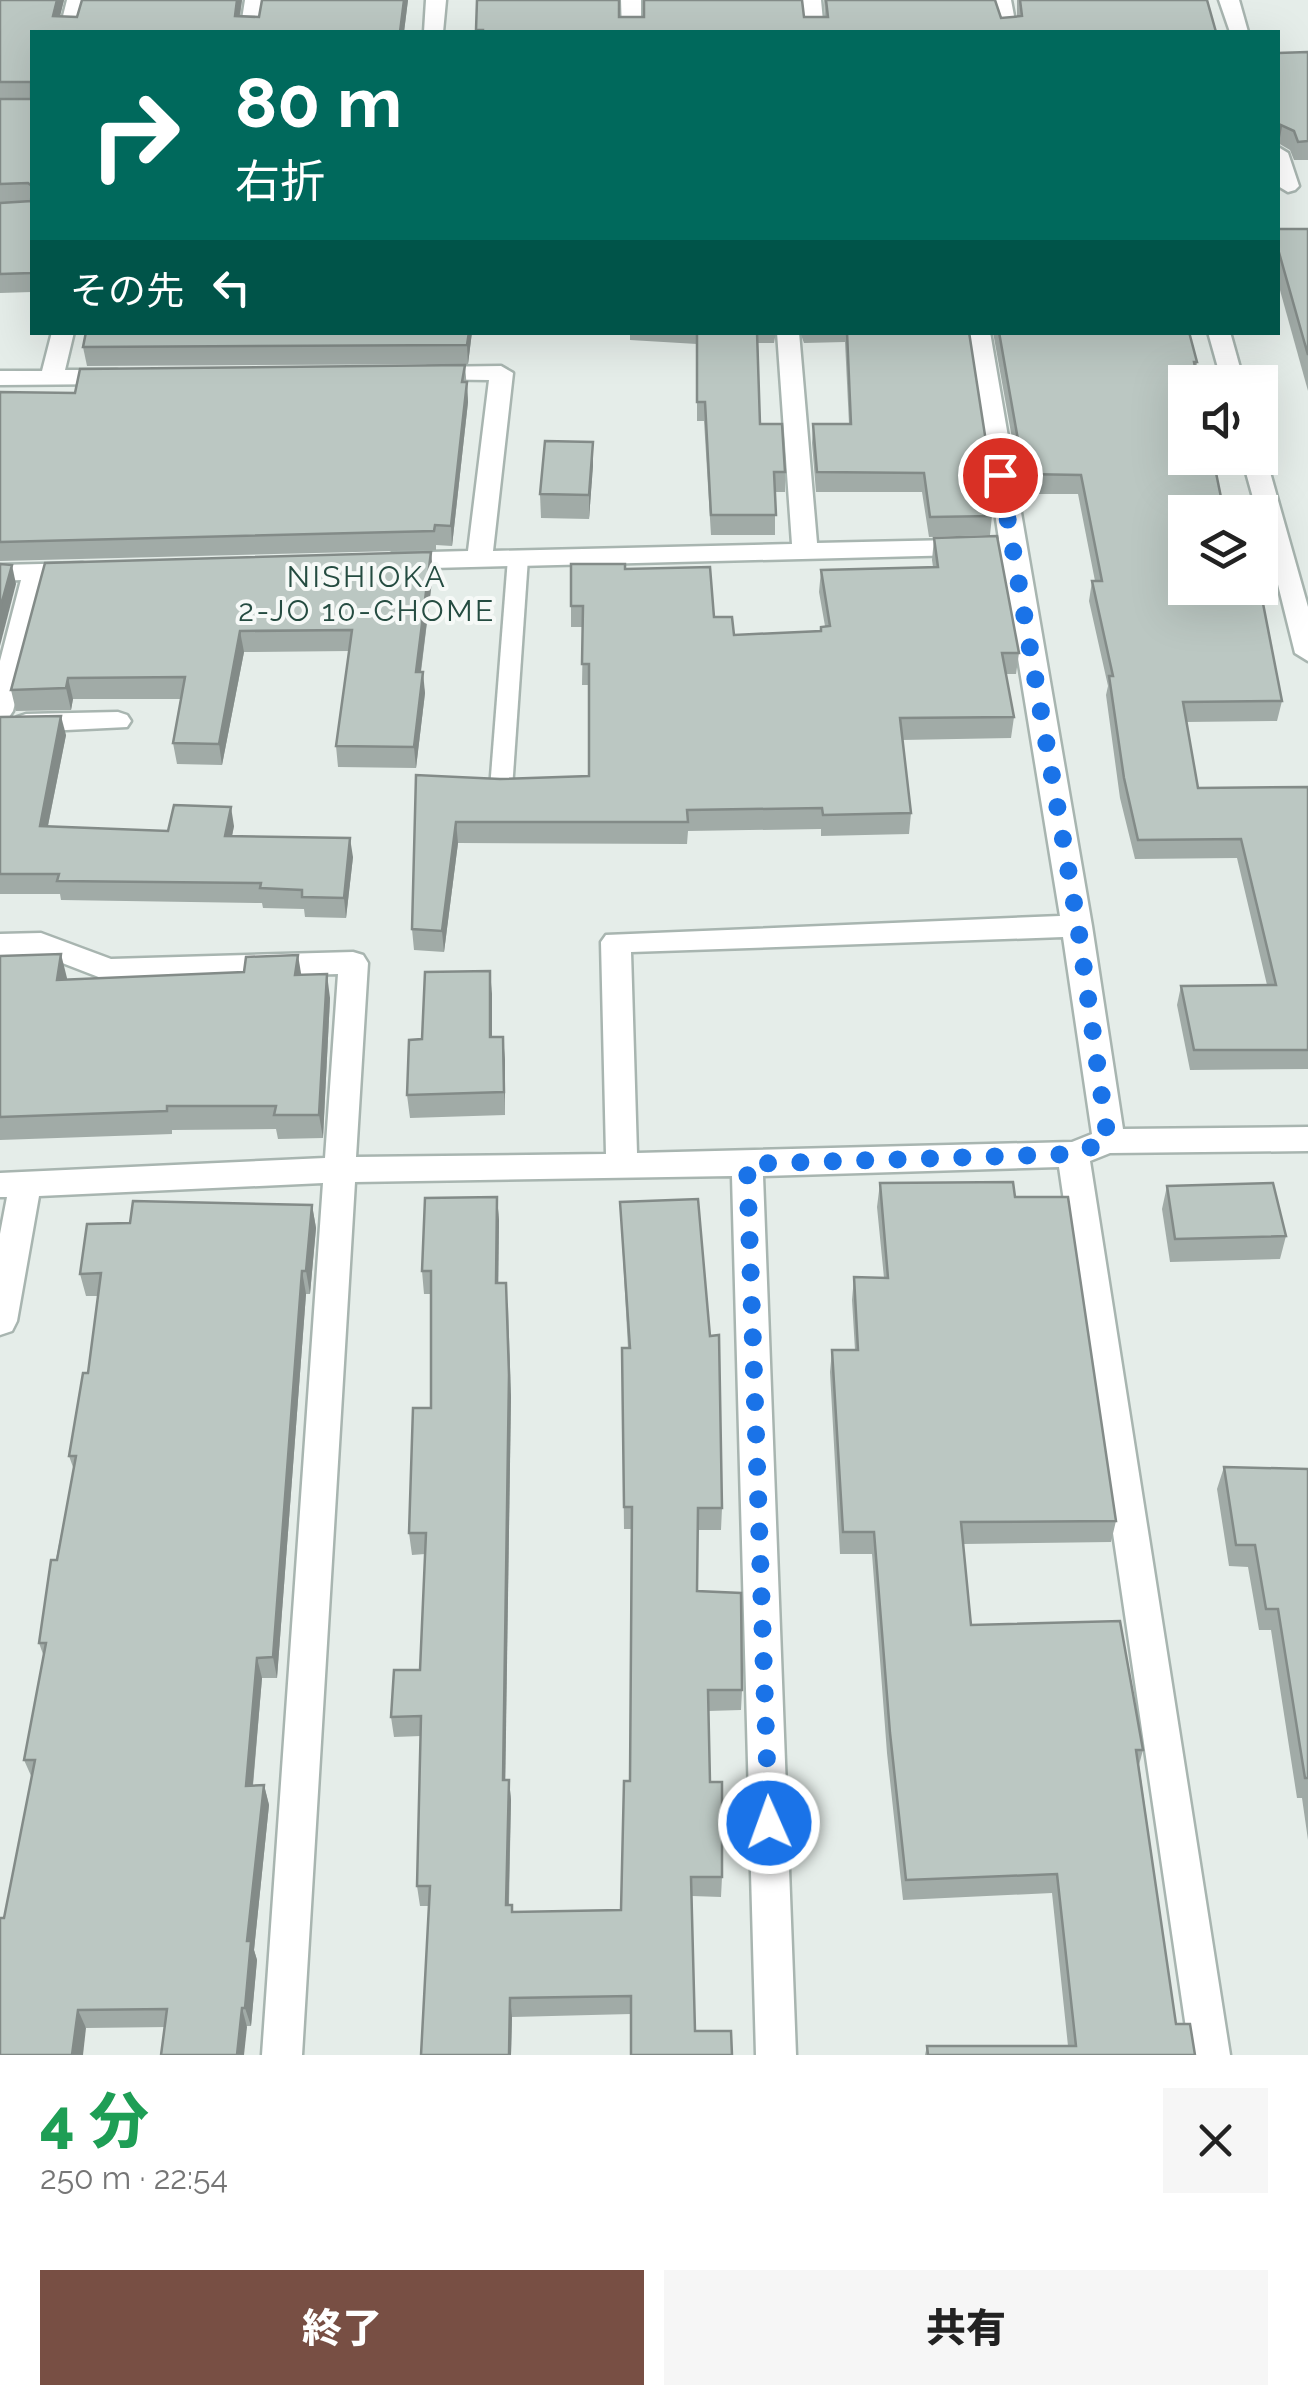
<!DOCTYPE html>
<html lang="ja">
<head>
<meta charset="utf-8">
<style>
  :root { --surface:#fff; --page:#f6f6f6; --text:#222; --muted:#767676; --accent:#784f44 }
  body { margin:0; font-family:Raleway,"Noto Sans JP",sans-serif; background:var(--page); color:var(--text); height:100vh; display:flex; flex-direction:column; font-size:38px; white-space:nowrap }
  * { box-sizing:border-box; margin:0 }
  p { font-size:32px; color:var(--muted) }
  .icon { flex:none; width:55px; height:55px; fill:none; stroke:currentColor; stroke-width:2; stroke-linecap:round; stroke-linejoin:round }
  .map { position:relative; height:2055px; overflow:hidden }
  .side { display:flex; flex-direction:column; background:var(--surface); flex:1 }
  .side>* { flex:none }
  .hud { position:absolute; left:30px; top:30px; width:1250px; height:305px; border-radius:0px; box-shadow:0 10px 40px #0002; background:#00695c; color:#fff; overflow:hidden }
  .controls { position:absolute; left:1168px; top:365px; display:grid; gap:20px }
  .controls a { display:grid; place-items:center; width:110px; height:110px; border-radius:0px; background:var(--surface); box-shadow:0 10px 40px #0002; font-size:50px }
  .pin { position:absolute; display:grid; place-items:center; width:85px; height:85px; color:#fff; margin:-42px; border:5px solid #fff; border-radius:50%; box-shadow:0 2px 10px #0007 }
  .me { position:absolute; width:110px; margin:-55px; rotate:358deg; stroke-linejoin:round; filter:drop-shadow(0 0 8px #0008) }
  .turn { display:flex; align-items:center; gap:35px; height:210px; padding:0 40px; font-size:45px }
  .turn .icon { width:130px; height:130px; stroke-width:2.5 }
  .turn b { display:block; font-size:70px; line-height:85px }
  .then { display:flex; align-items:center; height:95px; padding:0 40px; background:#0003; gap:20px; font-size:38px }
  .round { display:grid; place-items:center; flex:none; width:105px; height:105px; border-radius:0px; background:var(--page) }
  .overview { display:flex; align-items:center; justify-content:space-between; height:170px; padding:0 40px }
  h1 { font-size:60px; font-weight:800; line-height:75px; color:#1e9e55 }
  .cta { display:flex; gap:20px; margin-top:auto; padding:20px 40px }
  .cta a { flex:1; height:115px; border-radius:0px; background:var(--accent); color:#fff; font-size:40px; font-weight:800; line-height:115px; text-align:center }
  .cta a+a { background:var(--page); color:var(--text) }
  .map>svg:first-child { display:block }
</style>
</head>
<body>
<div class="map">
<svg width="1308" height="2055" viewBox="0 0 1308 2055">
  <rect width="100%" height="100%" fill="#e5ede9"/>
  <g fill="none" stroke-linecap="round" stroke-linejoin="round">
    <g stroke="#a8b5b0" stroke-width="5">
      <polygon id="service" points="518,552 528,558 512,789 501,797 490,789 508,558"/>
    </g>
    <g stroke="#a8b5b0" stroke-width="5">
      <g id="minor">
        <polygon points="67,0 87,0 78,32 59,32"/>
        <polygon points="245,0 265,0 259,32 240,32"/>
        <polygon points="426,0 446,0 443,32 424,32"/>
        <polygon points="621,0 641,0 641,32 622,32"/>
        <polygon points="801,0 821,0 824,32 806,32"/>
        <polygon points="991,0 1011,0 1017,32 999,32"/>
        <polygon points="1219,0 1239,0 1248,32 1230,32"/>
        <polygon points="1278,147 1288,153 1299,186 1295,190 1288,192 1278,186"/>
        <polygon points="52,332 74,332 65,370 117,370 129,377 117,384 0,385 0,371 42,371"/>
        <path d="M777 332H799L817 543 999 539 968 332H990L1092 926 1123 1129 1308 1127V1151L1110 1153 1090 1161 1230 2055H1190L1059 1167 763 1176 796 2055H756L732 1176 355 1182 302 2055H262L323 1183 39 1196 17 1321 12 1331 0 1335V1234L7 1197H0V1173L325 1158 338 974 109 981 39 954 0 956V934L41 933 111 959 353 952 363 955 368 963 356 1157 606 1154 601 942 606 935 1060 916 1001 554 393 569 380 561 393 553 468 551 489 380 420 379 416 374 420 369 428 367 501 366 513 373 493 551 792 544ZM1063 937 1092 1134 1072 1142 637 1153 631 952Z"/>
        <polygon points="1208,332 1230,332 1244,382 1222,382"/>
        <polygon points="1260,452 1266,458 1308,607 1308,661 1295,653 1260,512 1257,512 1242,458 1260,458"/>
        <polygon points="82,563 91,565 95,571 91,577 47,580 13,711 9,717 0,720 0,661 21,580 0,581 0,565"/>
        <polygon points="118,712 127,715 131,721 127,727 26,732 17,729 13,723 17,717 26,714"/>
      </g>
    </g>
    <use href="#service" fill="#fff" fill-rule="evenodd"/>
    <use href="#minor" fill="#fff" fill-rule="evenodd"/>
  </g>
  <g fill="#a1aba7">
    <polygon points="0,0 64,0 60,16 77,17 82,0 242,0 240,17 259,17 262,0 408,0 404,32 32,32 32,292 0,293"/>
    <polygon points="824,0 995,0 1001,18 1017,17 1017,0 1207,0 1216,32 476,32 476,30 619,17 825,17"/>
    <polygon points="1308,52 1308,160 1294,160 1290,150 1278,143 1278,53"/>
    <polygon points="1278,229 1308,229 1308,391 1278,283"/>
    <polygon points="86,332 472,332 468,364 87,366 83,347"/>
    <polygon points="630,332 776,332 774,343 758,343 760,424 785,472 785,492 775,492 775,535 711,535 704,421 697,421 697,344 630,340"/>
    <polygon points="800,332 969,332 991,474 989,488 992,516 990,535 929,537 922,492 816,492 812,443 813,424 849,424 845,342 804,343"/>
    <polygon points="993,332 1189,332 1197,362 1185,512 1282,701 1277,721 1186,722 1198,788 1308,787 1308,1069 1190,1070 1177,1005 1181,986 1267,985 1237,858 1135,859 1120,798 1106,695 1108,686 1089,601 1092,581 1095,581 1078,494 1022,494"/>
    <polygon points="465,365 468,402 452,546 436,545 436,550 0,561 0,392 75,393"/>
    <polygon points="593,442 593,465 589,519 541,518 540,494"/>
    <polygon points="934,538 1019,653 1016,674 1006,674 1014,717 1011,738 902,740 911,813 909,834 821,836 821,829 688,831 687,844 458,843 444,952 414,950 412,929 416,775 500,779 589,776 589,685 582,685 583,627 571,627 571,606 625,569 714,617 734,635 821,631 825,626 819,592 821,570 933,567 932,560"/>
    <polygon points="433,573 421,672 425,693 416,768 338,767 336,746 349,651 244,652 222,765 177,764 173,743 181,699 73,699 71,710 16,711 11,690"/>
    <polygon points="0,717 66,735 48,826 168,831 234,826 232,836 353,857 346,918 305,917 304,909 263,908 262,903 61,900 60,894 0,894"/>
    <polygon points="0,956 67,978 66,980 301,975 330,998 323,1138 278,1139 276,1129 172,1130 172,1134 0,1140"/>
    <polygon points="492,994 492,1037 503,1037 505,1115 410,1118 407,1095 422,1039"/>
    <polygon points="880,1183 1015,1197 1116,1521 1111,1542 963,1544 971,1625 1143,1750 1139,1765 1176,2024 1195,2055 925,2055 927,2046 1068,2046 1052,1893 903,1900 887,1753 872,1554 840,1554 830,1372 832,1350 855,1350 852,1300 854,1277 884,1278 877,1207"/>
    <polygon points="1167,1186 1286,1236 1280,1259 1170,1262 1162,1209"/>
    <polygon points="497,1197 499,1220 498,1283 508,1305 511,1397 505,1780 509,1780 511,1800 509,1905 513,1912 621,1910 630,1781 631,1529 624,1529 622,1348 628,1348 620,1202 722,1508 721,1530 697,1530 697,1591 742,1690 741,1710 708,1711 710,1782 722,1877 721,1897 692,1896 695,2031 732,2055 631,2014 512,2017 511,2055 421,2055 429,1906 420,1906 417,1886 421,1736 394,1737 391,1717 420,1670 425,1554 412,1555 409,1533 431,1408 431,1294 424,1294 422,1271"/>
    <polygon points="312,1205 316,1228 310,1294 306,1294 277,1678 262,1678 253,1786 264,1785 269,1805 254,1950 257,1960 251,2026 86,2028 4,1918 32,1778 24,1760 44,1657 39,1643 74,1470 69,1456 88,1373 98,1296 86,1296 80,1274 130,1223"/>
    <polygon points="1224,1467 1308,1469 1308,1840 1302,1798 1297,1798 1271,1630 1259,1630 1248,1567 1229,1566 1217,1489"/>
  </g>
  <g fill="#838b88">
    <polygon points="57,0 64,0 56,32 53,16"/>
    <polygon points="237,0 242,0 237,32 235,16"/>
    <polygon points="404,0 408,0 404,32 400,32"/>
    <polygon points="469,332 472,332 468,364 467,345"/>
    <polygon points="467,382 468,402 452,546 451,526"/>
    <polygon points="593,442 593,465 589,519 589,495"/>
    <polygon points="431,552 433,573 418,693 416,672"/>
    <polygon points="12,565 16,584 0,646 0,609"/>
    <polygon points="240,631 244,652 222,765 219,744"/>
    <polygon points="423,672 425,693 416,768 414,747"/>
    <polygon points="68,678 73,699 71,710 66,688"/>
    <polygon points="61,716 66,735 44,845 40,826"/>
    <polygon points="231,807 234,826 228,855 225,836"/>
    <polygon points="456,822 458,843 444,952 442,931"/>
    <polygon points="350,838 353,857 346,918 344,898"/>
    <polygon points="61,954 67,978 63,1004 57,980"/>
    <polygon points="298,955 302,979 295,975"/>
    <polygon points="490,971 492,994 492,1061 490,1037"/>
    <polygon points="327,974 330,998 323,1138 319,1115"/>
    <polygon points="503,1037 505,1060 505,1115 504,1092"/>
    <polygon points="497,1197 499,1220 498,1306 496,1283"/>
    <polygon points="312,1205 316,1228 310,1294 306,1271"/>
    <polygon points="302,1271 306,1294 277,1678 273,1657"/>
    <polygon points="506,1283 511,1397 505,1800 503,1780"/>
    <polygon points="257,1658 262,1678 251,1805 246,1786"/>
    <polygon points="509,1780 511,1800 508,1924 506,1905"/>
    <polygon points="264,1785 269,1805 254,1950 257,1960 251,2026 245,2008 247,1941"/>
    <polygon points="510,1998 512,2017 511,2055 509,2055"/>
    <polygon points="242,2008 247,2027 244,2055 237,2055"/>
    <polygon points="78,2010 86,2028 83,2055 72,2055"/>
  </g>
  <g fill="#bbc7c2" stroke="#838b88" stroke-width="2.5">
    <polygon points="0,0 57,0 53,16 77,17 82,0 237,0 235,16 259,17 262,0 404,0 400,32 32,32 32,273 0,274 0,203 31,201 32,186 28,183 0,184 0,99 31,99 31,82 0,82"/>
    <polygon points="477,0 619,0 619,17 644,17 644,0 802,0 804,17 828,17 826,0 995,0 1001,18 1022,16 1020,0 1207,0 1216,32 483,32 483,30 476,30"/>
    <polygon points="1308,52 1308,141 1298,142 1294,131 1281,125 1278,142 1278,53"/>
    <polygon points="1278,229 1308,229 1308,355 1278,249"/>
    <polygon points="86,332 469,332 467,345 83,347"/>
    <polygon points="697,332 757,332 760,424 782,424 785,472 774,472 776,515 711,515 705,402 697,402"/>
    <polygon points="847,332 969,332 991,474 987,474 992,516 930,517 924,473 817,472 813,424 851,424"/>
    <polygon points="999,332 1189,332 1197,362 1194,362 1198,382 1185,382 1185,458 1213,458 1224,512 1185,512 1185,588 1260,588 1282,701 1183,702 1198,788 1308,787 1308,1050 1194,1050 1181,986 1276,985 1241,839 1138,840 1124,778 1109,676 1113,676 1092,581 1102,581 1081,475 1024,474"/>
    <polygon points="465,365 462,382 467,382 451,526 435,525 434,531 0,542 0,392 75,393 80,369"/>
    <polygon points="545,441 593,442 589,495 540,494"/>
    <polygon points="997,536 1019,653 1002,653 1014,717 900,718 911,813 823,815 822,808 687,810 688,822 456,822 442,931 412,929 416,775 500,779 589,776 589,664 582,664 583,606 571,606 571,564 625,564 625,569 710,567 714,617 732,617 734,635 821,631 821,627 830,626 821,570 938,567 934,538"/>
    <polygon points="431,552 416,672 423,672 414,747 336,746 352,630 240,631 219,744 173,743 185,677 68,678 66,688 11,690 45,563"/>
    <polygon points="0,564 12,565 0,609"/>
    <polygon points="61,716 40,826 168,831 174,805 231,807 225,836 350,838 344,898 302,897 302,890 260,888 261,883 57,881 59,874 0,874 0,717"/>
    <polygon points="61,954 57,980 244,972 246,957 298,955 295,975 327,974 319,1115 274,1115 276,1106 167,1106 167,1111 0,1117 0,956"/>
    <polygon points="490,971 490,1037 503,1037 504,1092 407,1095 409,1040 422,1039 425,972"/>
    <polygon points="1013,1182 1015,1197 1068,1197 1116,1521 961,1522 971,1625 1120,1621 1143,1750 1136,1750 1176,2024 1190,2024 1195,2055 928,2055 927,2046 1076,2046 1057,1874 906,1880 890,1733 874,1532 843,1532 832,1350 858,1350 854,1277 888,1278 880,1183"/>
    <polygon points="1273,1183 1286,1236 1175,1239 1167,1186"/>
    <polygon points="497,1197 496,1283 506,1283 509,1375 503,1780 509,1780 506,1905 512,1905 512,1912 621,1910 624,1781 630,1781 632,1507 624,1507 622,1348 630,1348 620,1202 698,1199 710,1336 719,1335 722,1508 698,1508 697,1591 741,1593 742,1690 708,1690 710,1782 722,1782 722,1877 691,1877 695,2031 731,2031 732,2055 631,2055 631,1996 510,1998 509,2055 421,2055 430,1886 417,1886 421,1716 391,1717 394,1670 420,1670 426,1533 409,1533 413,1408 431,1408 431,1271 422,1271 425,1198"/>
    <polygon points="133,1201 312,1205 306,1271 302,1271 273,1657 257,1658 246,1786 264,1785 247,1941 251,1941 245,2008 242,2008 237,2055 161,2055 167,2009 78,2010 72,2055 0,2055 0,1918 4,1918 35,1760 24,1760 46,1643 39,1643 51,1560 57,1560 76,1456 69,1456 83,1373 88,1373 101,1273 80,1274 87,1224 130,1223"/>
    <polygon points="1224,1467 1308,1469 1308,1778 1305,1778 1278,1609 1266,1609 1255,1545 1236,1545"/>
  </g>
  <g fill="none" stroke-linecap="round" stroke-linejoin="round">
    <polyline stroke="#1a73e8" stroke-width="18" stroke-dasharray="0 32.4" points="769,1823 747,1164 1073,1154 1108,1141 1078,926 1000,475"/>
  </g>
  <g text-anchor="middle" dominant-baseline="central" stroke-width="8" stroke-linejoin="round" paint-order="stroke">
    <g font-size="30" letter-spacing="2.5" fill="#254c41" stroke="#f6f9f7">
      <text x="367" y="576">NISHIOKA<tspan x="367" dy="34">2-JO 10-CHOME</tspan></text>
    </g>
  </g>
</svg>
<div class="controls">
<a><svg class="icon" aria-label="sound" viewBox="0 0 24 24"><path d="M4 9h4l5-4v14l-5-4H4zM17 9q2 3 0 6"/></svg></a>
<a><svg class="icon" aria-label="layers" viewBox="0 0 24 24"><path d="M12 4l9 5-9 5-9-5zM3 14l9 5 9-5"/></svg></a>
</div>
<div class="pin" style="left:1000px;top:475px;background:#d93025"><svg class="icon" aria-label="arrive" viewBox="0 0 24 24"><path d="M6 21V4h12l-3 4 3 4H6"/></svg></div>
<svg class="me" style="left:769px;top:1823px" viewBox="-20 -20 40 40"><circle r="17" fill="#1a73e8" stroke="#fff" stroke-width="3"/><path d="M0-11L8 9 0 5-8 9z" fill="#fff"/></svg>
<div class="hud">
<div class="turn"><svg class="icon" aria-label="right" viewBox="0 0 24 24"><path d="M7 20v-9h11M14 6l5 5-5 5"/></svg><div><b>80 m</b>右折</div></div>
<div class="then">その先<svg class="icon" aria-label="left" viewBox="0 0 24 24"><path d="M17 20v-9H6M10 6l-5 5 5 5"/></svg></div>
</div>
</div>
<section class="side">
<div class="overview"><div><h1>4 分</h1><p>250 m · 22:54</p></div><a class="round"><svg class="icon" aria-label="close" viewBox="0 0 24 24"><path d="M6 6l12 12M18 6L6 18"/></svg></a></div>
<div class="cta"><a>終了</a><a>共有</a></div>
</section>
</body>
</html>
